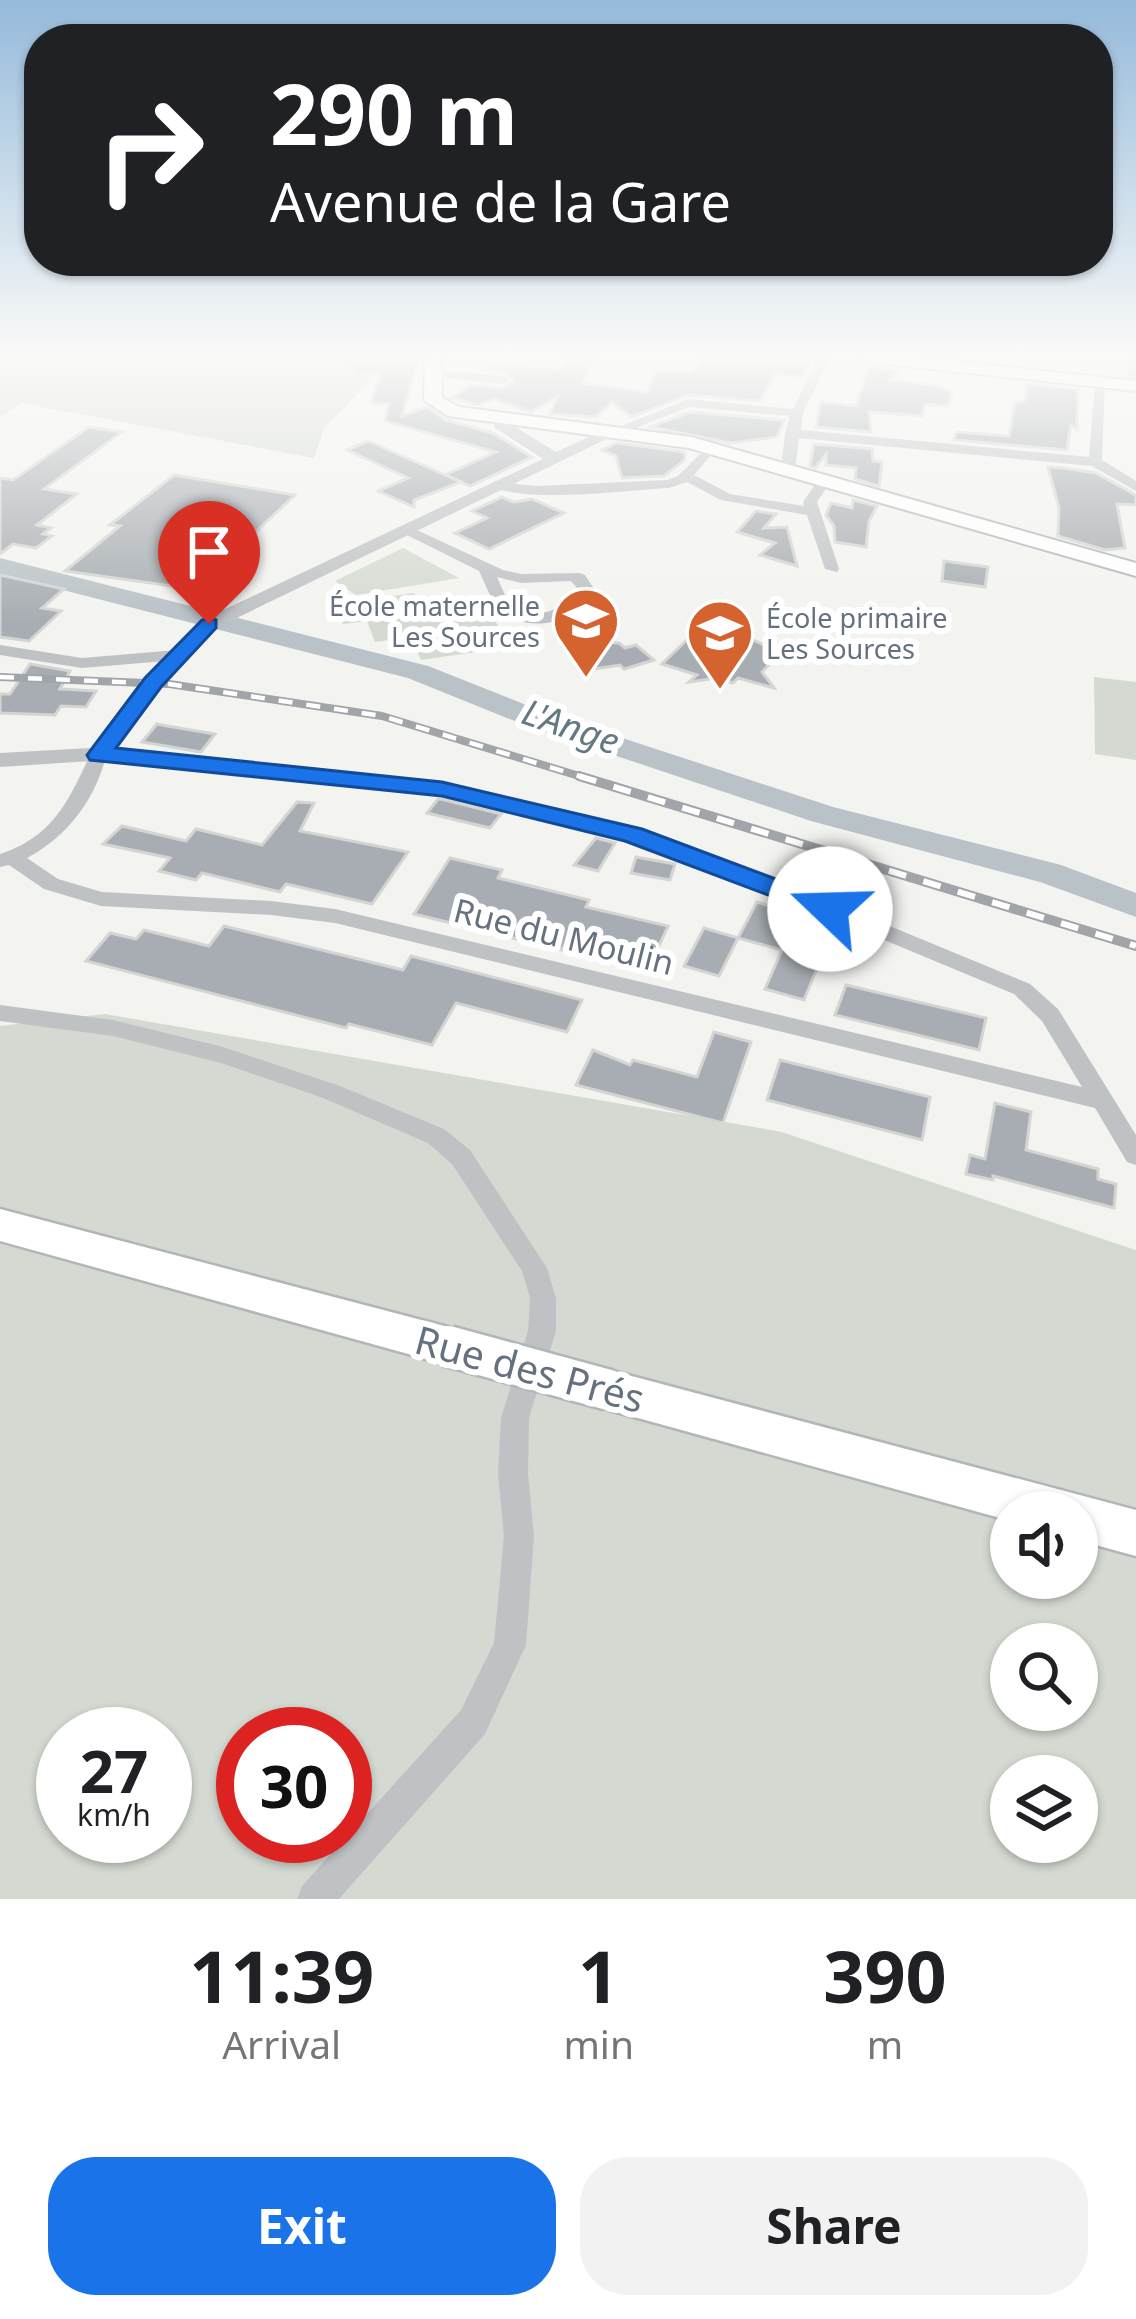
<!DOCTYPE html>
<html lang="en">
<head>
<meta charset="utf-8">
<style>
  :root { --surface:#fff; --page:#f2f2f2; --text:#202124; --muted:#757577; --accent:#1a73e8 }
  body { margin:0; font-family:"Noto Sans",sans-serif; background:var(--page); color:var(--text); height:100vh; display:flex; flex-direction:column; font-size:45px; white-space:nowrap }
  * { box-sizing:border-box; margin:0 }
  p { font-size:39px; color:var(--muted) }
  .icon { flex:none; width:66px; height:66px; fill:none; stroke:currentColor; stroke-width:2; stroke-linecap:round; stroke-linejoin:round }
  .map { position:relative; height:1899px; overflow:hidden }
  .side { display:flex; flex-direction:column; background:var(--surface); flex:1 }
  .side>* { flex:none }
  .hud { position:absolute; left:24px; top:24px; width:1089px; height:252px; border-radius:48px; box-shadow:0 3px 9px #0004; background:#202124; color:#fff; overflow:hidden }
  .controls { position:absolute; left:990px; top:1491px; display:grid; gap:24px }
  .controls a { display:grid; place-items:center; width:108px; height:108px; border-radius:50%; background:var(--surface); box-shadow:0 3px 9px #0004; font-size:60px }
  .speed { position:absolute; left:36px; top:1707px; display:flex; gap:24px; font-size:60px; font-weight:700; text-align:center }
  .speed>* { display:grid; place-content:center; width:156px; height:156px; border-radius:50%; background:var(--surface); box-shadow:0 3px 9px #0004; line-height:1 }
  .speed small { font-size:30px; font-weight:400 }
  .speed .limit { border:18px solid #d22; background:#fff; color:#111 }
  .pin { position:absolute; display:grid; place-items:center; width:102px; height:102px; color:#fff; margin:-123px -51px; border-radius:50% 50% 50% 0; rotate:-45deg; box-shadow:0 0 12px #0007 }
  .pin .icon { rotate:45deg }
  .me { position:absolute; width:132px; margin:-66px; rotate:291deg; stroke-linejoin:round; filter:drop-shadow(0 0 9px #0008) }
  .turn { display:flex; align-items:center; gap:42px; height:252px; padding:0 48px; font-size:54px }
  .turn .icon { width:156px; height:156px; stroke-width:2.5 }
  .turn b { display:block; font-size:84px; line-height:102px }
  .eta { display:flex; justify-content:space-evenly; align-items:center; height:204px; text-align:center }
  .eta b { font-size:72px; font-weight:700; line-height:84px }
  .action { display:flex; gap:24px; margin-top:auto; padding:24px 48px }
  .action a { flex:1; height:138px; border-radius:48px; background:var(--accent); color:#fff; font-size:48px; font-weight:700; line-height:138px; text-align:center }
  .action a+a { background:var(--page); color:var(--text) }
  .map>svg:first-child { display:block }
</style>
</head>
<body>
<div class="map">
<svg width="1136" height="1899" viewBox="0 0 1136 1899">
  <rect width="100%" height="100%" fill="#f3f3f0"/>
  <g fill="#d4dad1" fill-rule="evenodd">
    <polygon points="0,357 392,357 324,429 314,458 21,403 0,417"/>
    <polygon points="403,548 459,578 356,595 335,581"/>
    <polygon points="414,593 422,613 487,605 509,647 421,660 411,637 375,642 367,621 343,624 337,604"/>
    <polygon points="1094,677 1136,682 1136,760 1095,754"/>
    <path d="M105 1014 782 1132 1136 1250V1899H0V1026ZM1011 1512H1077V1578H1011ZM1011 1644H1077V1710H1011ZM63 1734H165V1836H63ZM243 1734H345V1836H243ZM1011 1776H1077V1842H1011Z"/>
  </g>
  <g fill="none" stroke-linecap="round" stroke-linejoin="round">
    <polygon fill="#b9c2c7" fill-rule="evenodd" points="0,558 428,666 549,714 833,807 1061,865 1136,893 1136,917 1040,882 811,821 527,726 408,678 0,574"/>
  </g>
  <g fill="#a7adb2" stroke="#d4d5d3" stroke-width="3">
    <polygon points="340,357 419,357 402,416 427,407 446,420 493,433 532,457 470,486 445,475 496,452 385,421 389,404 371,403 381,371 359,375"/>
    <polygon points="569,357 597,357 582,383 647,392 656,369 692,372 702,357 813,357 803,377 776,374 760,401 688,395 631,417 612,402 596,417 550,414 558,396 531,412 494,399 479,405 452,398 470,385 504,388 514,381 506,372 484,370 488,366 563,369"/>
    <polygon points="869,367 898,370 892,380 938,386 952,393 948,406 925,404 922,416 869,412 871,432 816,427 821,402 856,406"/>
    <polygon points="1026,384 1078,389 1077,429 1071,425 1067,450 954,440 956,432 1009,436 1015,403 1025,401"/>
    <polygon points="690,412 784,420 777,437 731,443 650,427"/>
    <polygon points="89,427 122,432 44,489 77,494 37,525 51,528 43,534 52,536 36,548 13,544 0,554 0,478 13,480"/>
    <polygon points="368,441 461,482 414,500 414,507 378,491 408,478 347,450"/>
    <polygon points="617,443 685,452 685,460 664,476 622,478 616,456 602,450"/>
    <polygon points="814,444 872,449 873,461 882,462 879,486 855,479 856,468 826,465 826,454 815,468 810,466"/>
    <polygon points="1048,467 1064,468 1096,473 1136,495 1136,505 1117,504 1125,548 1105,550 1058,536 1059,508"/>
    <polygon points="174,475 295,495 246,541 250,542 207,591 65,571 120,526 110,525"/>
    <polygon points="502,497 514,502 532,499 564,513 489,549 455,533 487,518 472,511"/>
    <polygon points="853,500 877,506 869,521 866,547 835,542 834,526 826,515 831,503 852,508"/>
    <polygon points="756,511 776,514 764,528 787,527 797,566 760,555 775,543 737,532"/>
    <polygon points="944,561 988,567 985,587 942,581"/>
    <polygon points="0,575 64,589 42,608 61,611 29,641 0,637"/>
    <polygon points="693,634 711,640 721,635 731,643 753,640 771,648 776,657 762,672 774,688 738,678 733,683 717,678 689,682 697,675 662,664"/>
    <polygon points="584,641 619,643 625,648 636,645 654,660 624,669 620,665 588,670 563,647"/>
    <polygon points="30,664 70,671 60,689 96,691 86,707 61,706 55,715 0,713 0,694 10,694"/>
    <polygon points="157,724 167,726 215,734 201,752 142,742"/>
    <polygon points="438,799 441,799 501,814 490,828 427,813"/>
    <polygon points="297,802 314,803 300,831 408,852 372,904 286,884 280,892 202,873 196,880 159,871 170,858 103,844 122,826 186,841 196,829 262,845"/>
    <polygon points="596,838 615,843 598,871 574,865"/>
    <polygon points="636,857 675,864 670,880 631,873"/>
    <polygon points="450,858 502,870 498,878 589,900 586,907 668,926 648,970 626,965 630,955 567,940 562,950 414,914"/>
    <polygon points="757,902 834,927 804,1000 765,989 782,950 738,938 719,976 684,966 704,928 738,938"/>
    <polygon points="224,926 403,970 411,956 582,1000 567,1032 456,1003 432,1045 349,1024 346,1028 86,961 110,933 136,939 144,930 209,946"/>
    <polygon points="846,985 986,1018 979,1050 835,1015"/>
    <polygon points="714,1032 751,1042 723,1123 576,1085 593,1050 630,1065 633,1060 697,1077"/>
    <polygon points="780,1060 930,1097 922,1140 767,1100"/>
    <polygon points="995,1103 1031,1112 1026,1150 1098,1169 1098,1179 1116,1184 1114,1208 993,1176 993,1180 966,1174 970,1155 985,1159"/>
  </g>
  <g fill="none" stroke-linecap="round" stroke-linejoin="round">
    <g stroke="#b2b6ba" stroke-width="4">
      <g id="secondary">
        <polygon points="425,357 441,357 442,398 459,407 691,437 1136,563 1136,576 689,448 448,416 424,400"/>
        <polygon points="859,357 914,357 1136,381 1136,391 867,362"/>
      </g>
    </g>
    <g stroke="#b3b6b9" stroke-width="5">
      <g id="primary">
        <polygon points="0,1209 448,1327 463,1333 469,1346 463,1359 448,1365 0,1241"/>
        <polygon points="609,1370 1136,1510 1136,1556 1077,1540 1077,1512 1011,1512 1011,1521 609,1410 593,1404 587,1390 593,1376"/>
      </g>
    </g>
    <g fill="#bfc2c5" fill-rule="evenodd">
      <polygon points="818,357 830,357 803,413 801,430 1089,457 1095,384 1105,381 1102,460 1136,481 1136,491 1092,466 799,438 795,469 788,473 781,469 785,433 790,416 689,407 620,434 609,431 688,399 793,409"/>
      <polygon points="1130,357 1136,357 1136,389 1132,390 1126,386"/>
      <polygon points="432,369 504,376 510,380 504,384 428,376 426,373"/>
      <path d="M710 444 717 448 694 475 730 494 804 506 803 502 820 477H830L832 480 817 502 839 569 837 572 825 569 807 515 721 500 687 482 669 488C627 490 525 504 491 486L498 482 537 486 667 480 678 476Z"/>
      <path d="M406 525 503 570 521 574 580 573 585 575 594 589C564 627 545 629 500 617L479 571 401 532 399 529ZM497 577 521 583 571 581 578 589C558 612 543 618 512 611Z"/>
      <polygon points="0,645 82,658 177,650 185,655 177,660 82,668 0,655"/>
      <path d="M135 749 442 783 640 831 800 889 1030 984 1058 1009 1136 1135V1165L1127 1162 1095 1108 335 923 271 915 101 906 44 889 9 865 0 867V854C55 836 69 799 92 751ZM135 759 442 795 627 840 786 899 1014 994 1042 1021 1082 1087 335 909 271 901 102 892 58 879 27 858C66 837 93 803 105 760Z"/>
      <polygon points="0,1005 113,1020 223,1047 340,1086 444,1129 470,1150 547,1268 556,1298 556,1331 529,1418 528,1474 534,1536 526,1645 485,1734 339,1899 297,1899 302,1886 461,1710 494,1643 504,1536 498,1474 501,1418 528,1331 530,1298 522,1271 452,1164 428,1143 323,1098 221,1063 113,1036 0,1021"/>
    </g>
    <polygon fill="#bfc2c5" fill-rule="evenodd" points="496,417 508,417 509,423 556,452 609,428 623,431 216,628 173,674 106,760 0,767 0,753 91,748 157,664 202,620 543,459 494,427"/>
    <use href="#secondary" fill="#fff" fill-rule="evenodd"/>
    <use href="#primary" fill="#fff" fill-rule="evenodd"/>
    <g stroke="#a1a5aa" stroke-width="8">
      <polyline id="rail-far1" points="0,677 169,684 382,716 589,779"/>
    </g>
    <g stroke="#a1a5aa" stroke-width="10">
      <polyline id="rail" points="579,776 1136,946"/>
    </g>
    <use href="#rail-far1" stroke="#fff" stroke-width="4.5" stroke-dasharray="14" stroke-linecap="butt"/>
    <use href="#rail" stroke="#fff" stroke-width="6" stroke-dasharray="18" stroke-linecap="butt"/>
    <g stroke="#b3b6b9" stroke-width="45" stroke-linecap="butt">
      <polyline id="primary-bridge" points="448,1346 609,1390"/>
    </g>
    <use href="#primary-bridge" stroke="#fff" stroke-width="40"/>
  </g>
  <linearGradient id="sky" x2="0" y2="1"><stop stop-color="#95badb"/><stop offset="0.57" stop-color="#fafaf8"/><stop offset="1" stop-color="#fafaf8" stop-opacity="0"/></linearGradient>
  <rect width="1136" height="623" fill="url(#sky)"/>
  <polygon fill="#1a73e8" stroke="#114b97" stroke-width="3" points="209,618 216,620 216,628 161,687 116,748 442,782 642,829 840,903 844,909 840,915 821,915 625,841 442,796 90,760 87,755 145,678 202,620"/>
  <defs>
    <g id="school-pin" transform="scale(3.45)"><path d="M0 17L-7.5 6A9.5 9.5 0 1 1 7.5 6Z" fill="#d46330" stroke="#fff"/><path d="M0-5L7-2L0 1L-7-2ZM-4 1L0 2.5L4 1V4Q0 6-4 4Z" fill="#fff"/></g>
  </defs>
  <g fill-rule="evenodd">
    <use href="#school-pin" x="586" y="621"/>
    <use href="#school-pin" x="720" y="633"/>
  </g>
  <g text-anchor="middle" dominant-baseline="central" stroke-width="12" stroke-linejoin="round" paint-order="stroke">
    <g font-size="27" fill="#65717e" stroke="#fff" text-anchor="end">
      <text x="540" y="605">École maternelle<tspan x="540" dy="31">Les Sources</tspan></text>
      <text x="766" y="617" text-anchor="start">École primaire<tspan x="766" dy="31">Les Sources</tspan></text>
    </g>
    <g font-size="33" fill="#65717e" stroke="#fff">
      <text transform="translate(564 936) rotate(14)">Rue du Moulin</text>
    </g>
    <g font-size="36" font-style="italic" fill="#657983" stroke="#fff">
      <text transform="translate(571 726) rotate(19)">L'Ange</text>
    </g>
    <g font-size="39" fill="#65717e" stroke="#fff">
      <text transform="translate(530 1368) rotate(15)">Rue des Prés</text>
    </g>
  </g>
</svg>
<div class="controls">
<a><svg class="icon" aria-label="sound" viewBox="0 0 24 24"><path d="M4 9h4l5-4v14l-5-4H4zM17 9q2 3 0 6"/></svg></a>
<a><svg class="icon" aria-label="search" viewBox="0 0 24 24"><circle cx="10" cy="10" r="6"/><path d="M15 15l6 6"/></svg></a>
<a><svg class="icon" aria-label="layers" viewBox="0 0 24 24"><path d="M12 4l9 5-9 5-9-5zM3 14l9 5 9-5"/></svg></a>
</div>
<div class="speed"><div>27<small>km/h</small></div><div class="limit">30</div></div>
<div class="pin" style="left:209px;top:624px;background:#d93025"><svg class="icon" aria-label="arrive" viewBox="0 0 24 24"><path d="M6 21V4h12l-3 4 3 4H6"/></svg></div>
<svg class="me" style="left:830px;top:909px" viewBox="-20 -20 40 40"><circle r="19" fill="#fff"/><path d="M0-13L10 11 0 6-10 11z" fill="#1a73e8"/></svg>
<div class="hud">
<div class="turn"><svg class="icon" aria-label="right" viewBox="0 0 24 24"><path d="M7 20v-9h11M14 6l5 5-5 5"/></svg><div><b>290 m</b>Avenue de la Gare</div></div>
</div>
</div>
<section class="side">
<div class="eta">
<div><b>11:39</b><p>Arrival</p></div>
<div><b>1</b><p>min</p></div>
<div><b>390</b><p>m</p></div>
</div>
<div class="action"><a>Exit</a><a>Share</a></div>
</section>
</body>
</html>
